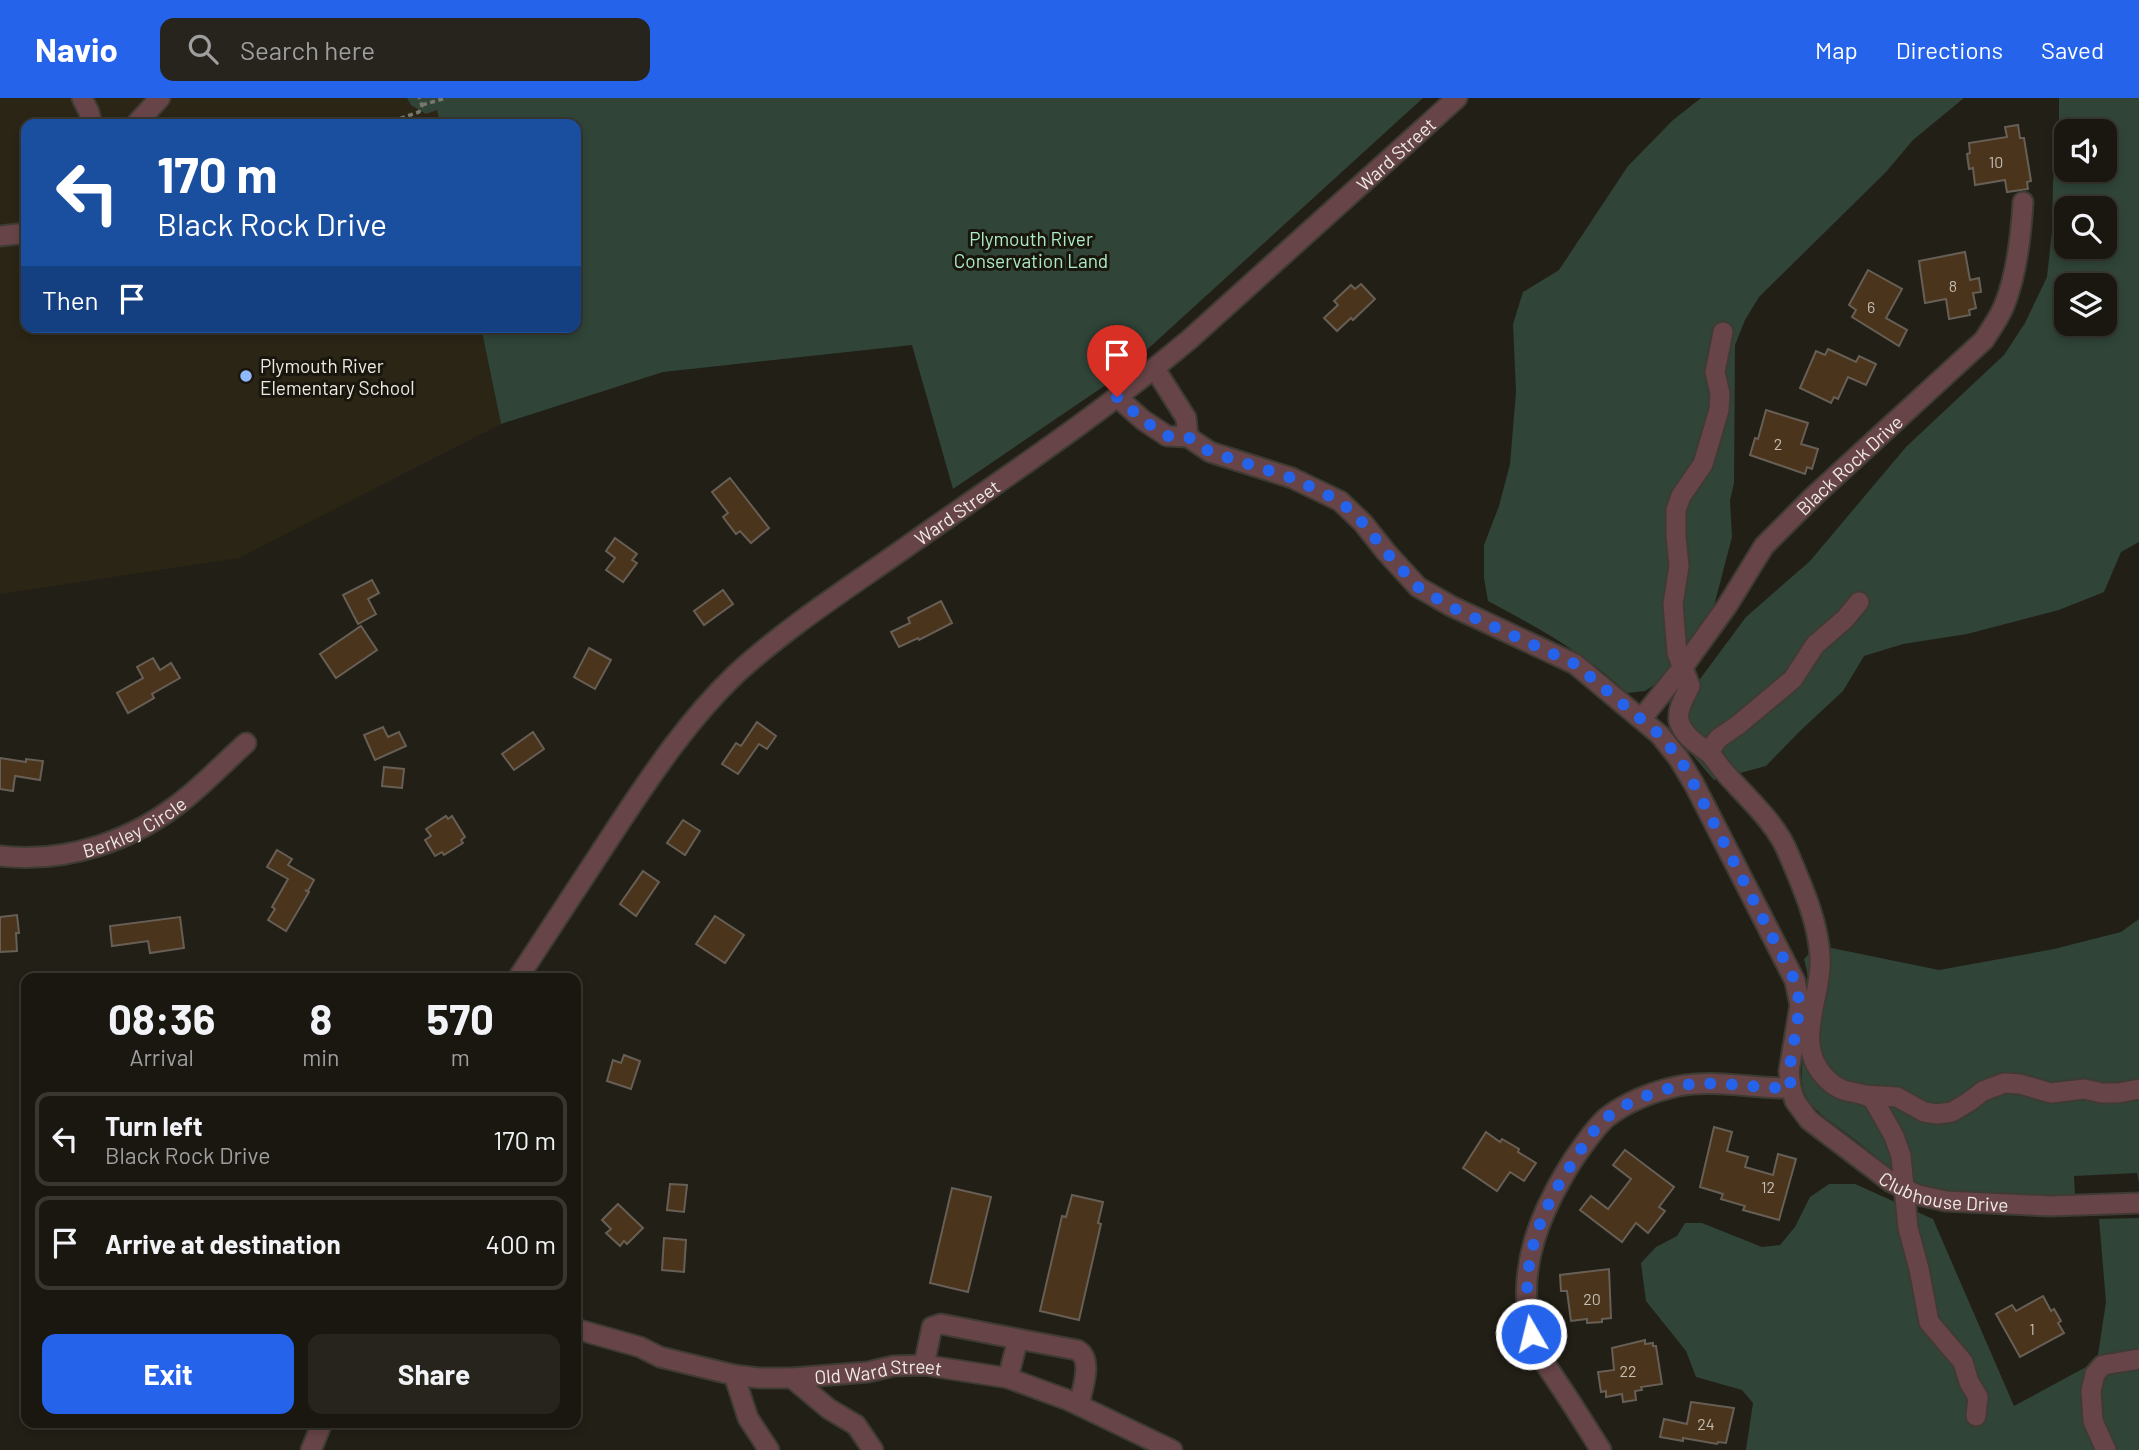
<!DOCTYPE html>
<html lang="en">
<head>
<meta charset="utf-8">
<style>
  :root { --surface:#1a1710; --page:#27241e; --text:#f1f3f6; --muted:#9f9f9f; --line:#383630; --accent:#2563eb }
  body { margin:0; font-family:Barlow,sans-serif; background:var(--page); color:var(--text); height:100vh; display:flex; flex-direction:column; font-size:26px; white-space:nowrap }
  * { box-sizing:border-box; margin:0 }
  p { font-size:23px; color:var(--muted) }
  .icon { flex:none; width:38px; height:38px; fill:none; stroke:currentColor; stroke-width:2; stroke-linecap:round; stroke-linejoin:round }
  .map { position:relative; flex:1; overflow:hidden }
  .drawer { position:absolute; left:21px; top:875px; width:560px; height:455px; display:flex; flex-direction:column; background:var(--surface); border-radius:14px; box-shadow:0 4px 10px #0003,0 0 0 2px var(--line) }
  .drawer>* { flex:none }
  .banner { position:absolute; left:21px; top:21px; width:560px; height:214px; border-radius:14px; box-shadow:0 4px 10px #0003,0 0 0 2px var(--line); background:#1a4fa0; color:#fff; overflow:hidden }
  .fabs { position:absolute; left:2054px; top:21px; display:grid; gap:14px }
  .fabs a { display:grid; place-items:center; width:63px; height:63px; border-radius:14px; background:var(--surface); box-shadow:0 4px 10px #0003,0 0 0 2px var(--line); font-size:35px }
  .pin { position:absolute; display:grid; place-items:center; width:60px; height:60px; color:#fff; margin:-72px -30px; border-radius:50% 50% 50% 0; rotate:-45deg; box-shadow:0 0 7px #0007 }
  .pin .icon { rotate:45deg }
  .me { position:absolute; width:77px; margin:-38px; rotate:352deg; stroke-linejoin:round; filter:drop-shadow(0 0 5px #0008) }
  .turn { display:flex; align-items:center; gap:24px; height:147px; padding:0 21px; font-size:32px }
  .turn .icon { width:91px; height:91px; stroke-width:2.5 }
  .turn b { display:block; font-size:49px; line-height:60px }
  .then { display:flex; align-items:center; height:66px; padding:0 21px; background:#0003; gap:14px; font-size:26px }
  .eta { display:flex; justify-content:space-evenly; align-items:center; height:119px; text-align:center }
  .eta b { font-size:42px; font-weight:700; line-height:49px }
  .cta { display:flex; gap:14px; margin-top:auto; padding:14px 21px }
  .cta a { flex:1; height:80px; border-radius:14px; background:var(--accent); color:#fff; font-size:28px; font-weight:700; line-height:80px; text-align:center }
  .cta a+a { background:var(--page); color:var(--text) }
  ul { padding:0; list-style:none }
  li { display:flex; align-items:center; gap:21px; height:94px; margin:0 14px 10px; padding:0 7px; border:4px solid var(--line); border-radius:14px }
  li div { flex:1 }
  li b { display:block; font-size:26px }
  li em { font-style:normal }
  header { display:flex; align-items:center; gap:42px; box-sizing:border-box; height:98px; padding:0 35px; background:var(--accent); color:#fff }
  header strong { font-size:33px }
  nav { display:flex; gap:38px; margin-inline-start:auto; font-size:24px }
  .search { width:490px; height:63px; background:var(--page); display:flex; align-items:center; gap:18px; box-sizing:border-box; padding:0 24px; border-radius:14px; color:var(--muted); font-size:26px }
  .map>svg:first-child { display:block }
</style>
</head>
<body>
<header>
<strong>Navio</strong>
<div class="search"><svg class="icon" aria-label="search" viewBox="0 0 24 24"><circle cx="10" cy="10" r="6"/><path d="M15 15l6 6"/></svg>Search here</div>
<nav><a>Map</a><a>Directions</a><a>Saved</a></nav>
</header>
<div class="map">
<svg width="2139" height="1352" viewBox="0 0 2139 1352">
  <rect width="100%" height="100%" fill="#221f16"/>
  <polygon fill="#2b2516" points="0,0 435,0 440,26 26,26 26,229 481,229 501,326 239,460 0,496"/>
  <g fill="#304438" fill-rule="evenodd">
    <polygon points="407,0 1423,0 1116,280 953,391 912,247 663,274 501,326 481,229 576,229 576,26 440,26 437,12 426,16 411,7"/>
    <path d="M1701 0H1964L1913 42 1886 74 1759 199 1745 222 1735 247 1734 385 1730 402 1732 439 1714 508 1657 585 1645 593 1627 595C1583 554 1540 531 1488 503L1484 480V447L1499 408 1510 366 1516 294 1513 226 1523 194 1559 172 1628 68 1673 22Z"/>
    <path d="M2059 0H2139V444L2121 454 2104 494 2059 512 1967 536 1903 546 1864 558 1843 593 1800 633 1766 668 1714 682 1670 631 1669 616 1697 585 1746 519 1810 463 1906 349 2004 257 2025 225 2047 179 2052 133 2053 84 2059 24ZM2067 33H2105V72H2067ZM2067 110H2105V149H2067ZM2067 187H2105V226H2067Z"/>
    <path d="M2139 821V1086L2137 1075 2074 1078 2075 1097C2028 1098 1958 1105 1915 1085 1892 1073 1871 1054 1850 1038 1835 1026 1811 1013 1804 994 1798 975 1805 954 1807 935 1810 910 1811 885 1804 861L1817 847 1939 872 2054 851 2121 834Z"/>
    <polygon points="1829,1086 1855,1086 1933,1121 2014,1308 2097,1263 2106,1204 2099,1121 2139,1120 2139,1352 1746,1352 1753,1305 1742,1292 1696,1279 1686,1253 1646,1203 1641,1165 1656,1149 1677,1138 1685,1125 1702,1125 1762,1149 1780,1147 1795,1129 1810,1099"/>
  </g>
  <g fill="#4a341b" stroke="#675f56" stroke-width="2">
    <polygon points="2018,27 2020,40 2024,40 2031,83 2027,84 2028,91 2007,94 2005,82 1975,87 1973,70 1969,71 1967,56 1970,55 1969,45 2007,39 2005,29"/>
    <polygon points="1965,154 1970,182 1979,180 1981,194 1973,195 1976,210 1969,212 1970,217 1949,221 1946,201 1925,205 1919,163"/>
    <polygon points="1868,172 1902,191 1886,220 1907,232 1899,248 1852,219 1856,212 1849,207"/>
    <polygon points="1361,186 1375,201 1353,222 1351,220 1337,233 1324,220 1338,207 1334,203 1351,187 1355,191"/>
    <polygon points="1828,251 1856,264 1859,258 1876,266 1866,287 1848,279 1838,301 1834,299 1831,305 1800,290 1816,253 1825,257"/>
    <polygon points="1766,312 1808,325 1801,346 1818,351 1812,371 1807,369 1805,376 1750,357 1755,340 1758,341"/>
    <polygon points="730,380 769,430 751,445 740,433 736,436 723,419 728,415 712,394"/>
    <polygon points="615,440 637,456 632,462 637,465 623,484 606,472 615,460 606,453"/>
    <polygon points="372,482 379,495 368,501 376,516 358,526 343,497"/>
    <polygon points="723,492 733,506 704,527 694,513"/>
    <polygon points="941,503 952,525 919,542 918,540 899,549 891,534 910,525 908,520"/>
    <polygon points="361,528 377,552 336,580 320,556"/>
    <polygon points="589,550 611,562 595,591 574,579"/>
    <polygon points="153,560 160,572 171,565 180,580 152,596 154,600 128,615 117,595 143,580 137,569"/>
    <polygon points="757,624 776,638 767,651 759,646 738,676 722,666 736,645 741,648"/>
    <polygon points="383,629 388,639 399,634 406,648 375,662 364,637"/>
    <polygon points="533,634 544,651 514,672 502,656"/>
    <polygon points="0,660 26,664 26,661 43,663 40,682 15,678 13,693 0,691"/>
    <polygon points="384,669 404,671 402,690 382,688"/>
    <polygon points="446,718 448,721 452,718 465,739 461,742 463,745 444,757 442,754 435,758 425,742 431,738 426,731"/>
    <polygon points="683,722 700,733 685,757 667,745"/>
    <polygon points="277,752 292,761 288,767 314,782 308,793 305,792 309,794 286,833 268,822 275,811 272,809 288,781 267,769"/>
    <polygon points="643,773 659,784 636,818 620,806"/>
    <polygon points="17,817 19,835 16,835 17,853 0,854 0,819"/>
    <polygon points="715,818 744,837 725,865 696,846"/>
    <polygon points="180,819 184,850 150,855 148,843 112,848 110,828"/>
    <polygon points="624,957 640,963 631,991 607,983 613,962 621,965"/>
    <polygon points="1714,1029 1732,1034 1727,1053 1748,1059 1745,1069 1773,1077 1778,1056 1796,1061 1779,1122 1743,1112 1745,1108 1721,1101 1723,1096 1700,1089"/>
    <polygon points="1486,1034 1500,1044 1502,1041 1519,1051 1518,1054 1536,1065 1524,1083 1510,1074 1497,1093 1463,1070"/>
    <polygon points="1625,1052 1674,1089 1659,1109 1665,1113 1648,1135 1636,1125 1622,1144 1580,1112 1591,1098 1608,1111 1631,1081 1613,1067"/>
    <polygon points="670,1086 687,1087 684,1114 667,1112"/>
    <polygon points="952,1090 991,1099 968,1194 930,1185"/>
    <polygon points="1072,1097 1103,1104 1098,1125 1101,1126 1079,1222 1040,1213 1062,1118 1066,1119"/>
    <polygon points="618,1106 643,1130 627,1146 624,1143 620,1148 606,1135 611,1131 602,1122"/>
    <polygon points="664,1140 686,1142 684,1174 662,1172"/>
    <polygon points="1609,1171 1611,1220 1602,1221 1602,1224 1587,1225 1587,1221 1571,1223 1567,1193 1561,1193 1560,1177"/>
    <polygon points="2043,1198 2051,1213 2054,1211 2061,1223 2058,1225 2064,1235 2020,1259 1996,1216 2012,1207 2016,1213"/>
    <polygon points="1645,1242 1645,1246 1653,1245 1653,1248 1656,1248 1662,1286 1641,1289 1642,1292 1635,1293 1636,1302 1623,1304 1622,1296 1606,1299 1606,1293 1601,1294 1598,1274 1614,1272 1612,1250"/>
    <polygon points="1691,1304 1734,1310 1726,1345 1718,1344 1717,1346 1683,1340 1683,1343 1660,1339 1664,1321 1687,1326"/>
  </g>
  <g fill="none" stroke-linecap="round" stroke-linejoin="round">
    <g stroke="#3e3b33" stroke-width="23">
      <g id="minor">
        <polyline points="82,0 89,14 92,26"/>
        <polyline points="136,26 160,0"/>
        <polyline points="0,138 26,135"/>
        <path d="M1723 234 1715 274 1720 296 1719 312 1703 366 1681 398 1676 412V438L1679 468 1673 506 1677 555 1690 588C1685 599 1677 610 1679 623 1683 639 1700 647 1711 657 1717 664 1722 672 1728 678 1750 703 1777 726 1789 757 1802 788 1818 823 1820 858 1823 902 1789 948 1830 984 1844 997 1859 992 1873 1001L1894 1038 1901 1058 1908 1130 1919 1171 1929 1224 1963 1264 1969 1284 1978 1299 1976 1318"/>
        <polyline points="1155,271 1186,320 1188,339"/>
        <path id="s1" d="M1117 299 1143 322 1167 338 1188 339 1210 354 1292 380 1340 403 1363 425 1386 454 1418 489 1451 508 1575 566 1660 637 1679 661 1694 686 1795 883 1800 907 1789 973 1791 990 1795 1003 1809 1022 1891 1084 1918 1097 1946 1103 2050 1108 2139 1105"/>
        <path id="s2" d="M1642 620 1683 569 1727 508 1764 448 1814 398 1984 242C1991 231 1999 220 2004 208 2017 176 2021 139 2023 104"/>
        <polyline points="1712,658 1711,650 1719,640 1738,627 1793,581 1815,547 1845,521 1859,504"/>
        <path id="s3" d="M0 758C67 766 135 742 186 700 207 683 226 663 246 645"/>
        <path id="s4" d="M518 880C552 829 585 777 619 726 654 673 690 620 736 576 784 532 839 496 892 459 992 388 1096 320 1190 241L1457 0"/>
        <polyline points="1864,997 1897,999 1924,1014 1937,1016 1952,1014 1970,1003 1983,993 2004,985 2020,986 2051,995 2084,991 2102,995 2118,995 2139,991"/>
        <path id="s5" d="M576 1231 640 1249 660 1259 734 1277 759 1280H792L868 1274 893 1268 924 1267 1008 1280 1068 1302 1172 1352"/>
        <polyline points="924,1267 932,1229 941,1226 1018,1241"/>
        <polyline points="734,1277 748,1320 769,1352"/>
        <polyline points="792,1280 829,1311 856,1327 873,1352"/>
        <path d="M1008 1280 1018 1241 1077 1252C1094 1261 1082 1291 1079 1307"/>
        <polyline points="311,1352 322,1325"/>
        <path d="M1601 1352C1587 1330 1573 1307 1558 1285 1547 1268 1535 1253 1531 1233 1516 1171 1540 1114 1573 1062 1583 1048 1593 1032 1606 1020 1626 1004 1654 993 1679 988 1716 981 1754 991 1791 990"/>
        <polyline points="2106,1352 2093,1323 2091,1293 2095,1276 2103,1267 2139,1261"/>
      </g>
    </g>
    <g stroke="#7a776f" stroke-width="3.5" stroke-dasharray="5 3.5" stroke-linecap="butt">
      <polyline points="422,7 446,0"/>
      <polyline points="384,26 419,14 422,7 419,0"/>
    </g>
    <use href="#minor" stroke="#674447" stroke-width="19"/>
  </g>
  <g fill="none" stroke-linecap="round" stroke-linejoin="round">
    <path stroke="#2563eb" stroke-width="12" stroke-dasharray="0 21.6" d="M1117 299 1143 322 1167 338 1188 339 1210 354 1292 380 1340 403 1363 425 1386 454 1418 489 1451 509 1575 566 1660 637 1679 660 1687 673 1795 883 1800 907 1789 973 1791 990C1754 991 1715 981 1678 988 1654 994 1624 1004 1605 1021 1592 1033 1582 1049 1573 1064 1536 1120 1519 1168 1531 1236"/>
  </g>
  <circle fill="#90b8fd" stroke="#19160d" stroke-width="2.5" cx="246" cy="278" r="7"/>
  <g text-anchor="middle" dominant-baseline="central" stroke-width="6" stroke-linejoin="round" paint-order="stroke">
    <g font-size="16" fill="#c4bcb2">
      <text x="1996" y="63">10</text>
      <text x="1953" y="187">8</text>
      <text x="1871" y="208">6</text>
      <text x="1778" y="345">2</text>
      <text x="1768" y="1088">12</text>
      <text x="1592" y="1200">20</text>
      <text x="2032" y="1230">1</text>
      <text x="1628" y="1272">22</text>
      <text x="1706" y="1325">24</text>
    </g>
    <g font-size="19" fill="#edeae4" stroke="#19160d">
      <text stroke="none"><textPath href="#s4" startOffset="1216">Ward Street</textPath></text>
      <text stroke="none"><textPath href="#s2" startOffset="329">Black Rock Drive</textPath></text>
      <text stroke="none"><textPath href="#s4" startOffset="649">Ward Street</textPath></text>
      <text stroke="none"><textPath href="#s3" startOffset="140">Berkley Circle</textPath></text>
      <text stroke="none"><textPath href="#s1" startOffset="1237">Clubhouse Drive</textPath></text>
      <text stroke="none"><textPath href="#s5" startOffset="310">Old Ward Street</textPath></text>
    </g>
    <g font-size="19" fill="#aceac5" stroke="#19160d">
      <text x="1031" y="140">Plymouth River<tspan x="1031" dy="22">Conservation Land</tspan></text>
    </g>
    <g font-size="19" fill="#edeae4" stroke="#19160d" text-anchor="start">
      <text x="260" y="267">Plymouth River<tspan x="260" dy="22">Elementary School</tspan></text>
    </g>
  </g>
</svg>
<div class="fabs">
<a><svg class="icon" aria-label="sound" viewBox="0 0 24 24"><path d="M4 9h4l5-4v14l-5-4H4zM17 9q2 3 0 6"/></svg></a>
<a><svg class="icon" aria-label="search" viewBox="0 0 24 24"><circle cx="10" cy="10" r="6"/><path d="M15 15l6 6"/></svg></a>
<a><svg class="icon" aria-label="layers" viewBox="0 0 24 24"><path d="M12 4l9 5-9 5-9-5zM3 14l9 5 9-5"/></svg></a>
</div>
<div class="pin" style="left:1117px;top:299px;background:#d93025"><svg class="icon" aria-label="arrive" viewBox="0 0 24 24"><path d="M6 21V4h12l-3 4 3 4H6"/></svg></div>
<svg class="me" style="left:1531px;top:1236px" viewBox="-20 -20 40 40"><circle r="17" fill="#2563eb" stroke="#fff" stroke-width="3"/><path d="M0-11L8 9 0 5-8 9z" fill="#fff"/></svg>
<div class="banner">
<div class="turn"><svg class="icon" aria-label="left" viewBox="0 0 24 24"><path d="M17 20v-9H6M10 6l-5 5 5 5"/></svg><div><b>170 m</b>Black Rock Drive</div></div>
<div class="then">Then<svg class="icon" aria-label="arrive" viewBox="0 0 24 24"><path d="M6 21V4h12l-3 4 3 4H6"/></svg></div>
</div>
<section class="drawer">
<div class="eta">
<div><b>08:36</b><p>Arrival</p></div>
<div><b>8</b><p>min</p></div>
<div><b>570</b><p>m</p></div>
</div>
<ul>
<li><svg class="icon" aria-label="left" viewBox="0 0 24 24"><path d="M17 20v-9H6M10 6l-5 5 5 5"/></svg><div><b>Turn left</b><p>Black Rock Drive</p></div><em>170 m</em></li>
<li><svg class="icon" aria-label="arrive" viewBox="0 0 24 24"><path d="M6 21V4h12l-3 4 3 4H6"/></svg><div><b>Arrive at destination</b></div><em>400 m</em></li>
</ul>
<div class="cta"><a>Exit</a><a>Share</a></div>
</section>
</div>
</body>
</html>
